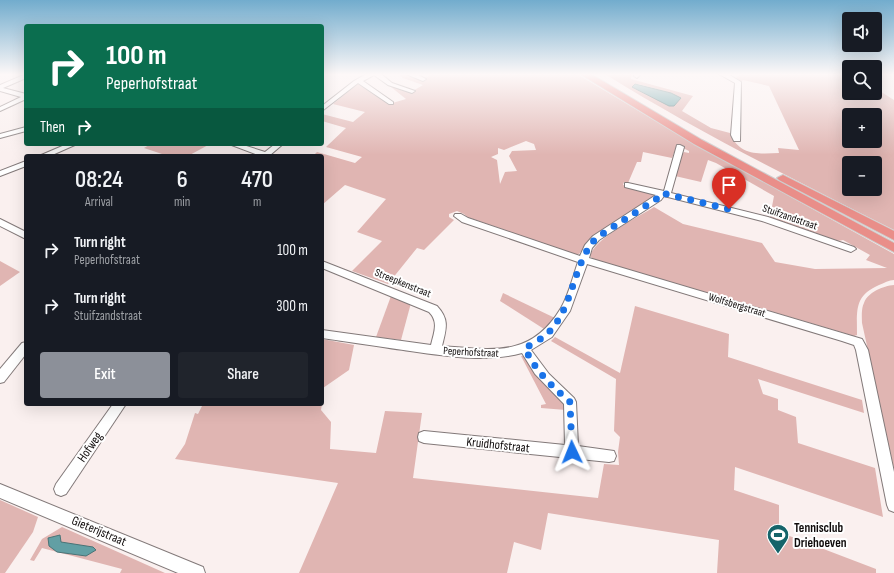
<!DOCTYPE html>
<html lang="en">
<head>
<meta charset="utf-8">
<style>
  :root { --surface:#171b24; --page:#20242c; --text:#f1f3f6; --muted:#9ea1a6; --accent:#8c9099 }
  body { margin:0; font-family:"Sofia Sans Condensed",sans-serif; background:var(--page); color:var(--text); height:100vh; display:flex; flex-direction:column; font-size:15px; white-space:nowrap }
  * { box-sizing:border-box; margin:0 }
  p { font-size:13px; color:var(--muted) }
  .icon { flex:none; width:22px; height:22px; fill:none; stroke:currentColor; stroke-width:2; stroke-linecap:round; stroke-linejoin:round }
  .map { position:relative; flex:1; overflow:hidden }
  .sheet { position:absolute; left:24px; top:154px; width:300px; height:252px; display:flex; flex-direction:column; background:var(--surface); border-radius:4px; box-shadow:0 4px 16px #0002 }
  .sheet>* { flex:none }
  .top-card { position:absolute; left:24px; top:24px; width:300px; height:122px; border-radius:4px; box-shadow:0 4px 16px #0002; background:#0b6e4f; color:#fff; overflow:hidden }
  .fabs { position:absolute; left:842px; top:12px; display:grid; gap:8px }
  .fabs a { display:grid; place-items:center; width:40px; height:40px; border-radius:4px; background:var(--surface); box-shadow:0 4px 16px #0002; font-size:20px }
  .pin { position:absolute; display:grid; place-items:center; width:34px; height:34px; color:#fff; margin:-41px -17px; border-radius:50% 50% 50% 0; rotate:-45deg; box-shadow:0 0 4px #0007 }
  .pin .icon { rotate:45deg }
  .me { position:absolute; width:44px; margin:-22px; rotate:358deg; stroke-linejoin:round; filter:drop-shadow(0 0 3px #0008) }
  .turn { display:flex; align-items:center; gap:14px; height:84px; padding:0 16px; font-size:18px }
  .turn .icon { width:52px; height:52px; stroke-width:2.5 }
  .turn b { display:block; font-size:28px; line-height:34px }
  .then { display:flex; align-items:center; height:38px; padding:0 16px; background:#0003; gap:8px; font-size:15px }
  .eta { display:flex; justify-content:space-evenly; align-items:center; height:68px; text-align:center }
  .eta b { font-size:24px; font-weight:600; line-height:28px }
  .action { display:flex; gap:8px; margin-top:auto; padding:8px 16px }
  .action a { flex:1; height:46px; border-radius:4px; background:var(--accent); color:#fff; font-size:16px; font-weight:600; line-height:46px; text-align:center }
  .action a+a { background:var(--page); color:var(--text) }
  ul { padding:0; list-style:none }
  li { display:flex; align-items:center; gap:12px; height:56px; padding:0 16px }
  li div { flex:1 }
  li b { display:block; font-size:15px }
  li em { font-style:normal }
  .map>svg:first-child { display:block }
</style>
</head>
<body>
<div class="map">
<svg width="894" height="573" viewBox="0 0 894 573">
  <rect width="100%" height="100%" fill="#faf0ef"/>
  <g fill="#e0b5b2" fill-rule="evenodd">
    <path d="M398 74 410 76 408 77 410 76 422 80 432 74H577L684 138 894 254V280C889 280 884 283 879 285 854 296 857 310 857 335L854 336 593 259 590 256C595 238 637 218 654 207L683 224 762 243 775 262 815 269 887 268 866 260 870 255 843 240C830 245 784 223 770 217L774 196 716 163 708 160 701 182 675 176 682 154 684 152 689 153V151L677 145 672 158 643 152 641 162H637L628 183 624 182 623 185 653 194V197L590 240 579 254H574L467 217 464 214 457 211 449 214V217L454 220 424 250 417 248 388 284 352 271 382 241 357 232 386 199 345 185 322 205V156H313L317 152 355 163 362 157 326 147 346 128 322 121V114L353 122 365 112 333 104 357 84 360 83 389 104 406 99 386 83 392 87 411 92 423 85 403 78ZM526 141 534 144 536 150 512 151 509 156 517 171 505 172 500 184 497 160 491 157 498 154V148L504 150Z"/>
    <path d="M605 74H632L631 79 693 96 682 111 711 128 730 133C739 156 759 154 779 153L778 148 799 150 769 86 743 80 741 82 736 78 740 74H849V93H875V88L894 100V230C797 181 698 132 605 74ZM638 84 671 93 681 98 674 106H669L633 87ZM849 115H875V141H849ZM849 163H875V189H849Z"/>
    <polygon points="151,144 210,144 188,156 168,156 144,148"/>
    <polygon points="0,261 20,272 0,286"/>
    <path d="M894 285V469L862 323C862 317 861 309 864 303 868 292 883 286 894 285Z"/>
    <polygon points="503,293 555,318 544,329 500,301"/>
    <polygon points="391,296 411,303 401,340 376,337"/>
    <polygon points="635,306 729,334 728,357 862,400 864,413 758,379 763,394 778,399 778,410 796,417 798,443 875,468 883,517 735,467 734,490 779,505 779,532 876,569 876,573 717,573 719,540 548,513 541,550 514,542 507,573 299,573 338,483 175,459 185,444 195,413 198,414 203,404 322,404 321,410 331,422 330,449 376,453 385,411 422,413 413,478 598,498 604,464 619,465 618,452 620,437 614,431 616,379 551,341 555,337 620,373"/>
    <polygon points="322,339 354,345 349,370 323,388 322,402"/>
    <polygon points="521,356 524,356 536,376 566,405 566,410 541,408 541,405 546,404"/>
    <polygon points="0,500 38,517 33,532 5,573 0,573"/>
    <polygon points="62,527 165,573 120,573 122,569 42,548 34,561 30,560 42,539"/>
  </g>
  <g fill="#629fa4" stroke="#497376">
    <polygon points="635,84 671,93 681,98 674,106 669,106 632,87"/>
    <polygon points="60,535 61,542 93,547 96,550 86,556 57,552 49,546 48,538"/>
  </g>
  <g fill="none" stroke-linecap="round" stroke-linejoin="round">
    <g stroke="#827979" stroke-width="2">
      <g id="minor">
        <polygon points="26,74 26,78 3,88 26,94 26,99 0,111 0,107 21,97 0,91 0,85"/>
        <polygon points="366,74 381,74 392,83 415,91 412,93 388,85 374,75 363,81 393,102 393,104 389,104 358,83 322,111 322,106 354,81"/>
        <polygon points="406,74 416,74 426,79 423,81"/>
        <polygon points="635,74 641,74 637,78 634,76"/>
        <polygon points="719,74 728,74 741,82 740,141 734,141 731,135 735,83"/>
        <polygon points="26,127 26,131 0,138 0,134"/>
        <polygon points="67,144 77,144 50,156 39,156"/>
        <polygon points="229,144 240,144 265,152 275,144 283,144 269,156 261,156"/>
        <path d="M677 145H680L684 147 671 193 768 217 854 247 856 249 851 252 762 221 664 196 661 200 599 240 592 248 589 258 862 339 868 350 894 472V512L889 510 887 505 856 350 854 345 842 341 587 264 570 311 552 337 531 350 549 374 574 398 576 402 578 446 614 451 616 456 614 461 609 462 424 443 419 441 418 437 419 433 424 431 565 445 564 404 535 374 522 353C486 363 446 356 410 351 381 347 351 342 322 338V330L431 345C434 332 439 322 429 312L322 268V261L437 306C450 320 446 329 442 346 493 350 531 358 561 308 569 294 573 276 578 262L462 222 454 216 455 214H461L468 218 580 256 585 245 593 236 656 195 625 187V183H628L664 191Z"/>
        <polygon points="26,161 26,166 0,176 0,171"/>
        <polygon points="0,219 26,232 26,239 0,226"/>
        <polygon points="26,342 26,354 4,382 0,383 0,369 22,343"/>
        <polygon points="113,404 126,404 66,494 61,496 56,494 54,489 56,484"/>
        <polygon points="0,484 203,567 205,573 178,573 0,498"/>
      </g>
    </g>
    <g stroke="#cfcece" stroke-width="2">
      <g id="highway">
        <polygon points="580,74 591,74 702,140 894,243 894,252 694,144"/>
        <polygon points="783,175 894,231 894,240 779,180 777,178"/>
      </g>
    </g>
    <use href="#minor" fill="#fff" fill-rule="evenodd"/>
    <use href="#highway" fill="#e98e89" fill-rule="evenodd"/>
  </g>
  <linearGradient id="sky" x2="0" y2="1"><stop stop-color="#72accd"/><stop offset="0.48" stop-color="#fdf8f8"/><stop offset="1" stop-color="#fdf8f8" stop-opacity="0"/></linearGradient>
  <rect width="894" height="155" fill="url(#sky)"/>
  <g fill="none" stroke-linecap="round" stroke-linejoin="round">
    <path stroke="#1a73e8" stroke-width="7" stroke-dasharray="0 12.6" d="M572 452 570 402C552 386 535 371 525 348 532 344 542 339 548 333 574 307 572 265 596 238L658 198 662 193 729 209"/>
  </g>
  <defs>
    <g id="stadium-pin" transform="scale(1.15)"><path d="M0 17L-7.5 6A9.5 9.5 0 1 1 7.5 6Z" fill="#15646a" stroke="#fff"/><path d="M0-5a6.5 5 0 1 0 0 10a6.5 5 0 1 0 0-10ZM-3.5-1.8h7v3.6h-7Z" fill="#fff"/></g>
  </defs>
  <g fill-rule="evenodd">
    <use href="#stadium-pin" x="778" y="535"/>
  </g>
  <g text-anchor="middle" dominant-baseline="central" stroke-width="4" stroke-linejoin="round" paint-order="stroke">
    <g font-size="11" fill="#100c0c" stroke="#fff">
      <text transform="translate(790 217) rotate(19)">Stuifzandstraat</text>
      <text transform="translate(403 283) rotate(22)">Streepkenstraat</text>
      <text transform="translate(737 305) rotate(17)">Wolfsbergstraat</text>
      <text transform="translate(471 352) rotate(3)">Peperhofstraat</text>
    </g>
    <g font-size="13" fill="#100c0c" stroke="#fff">
      <text transform="translate(498 445) rotate(6)">Kruidhofstraat</text>
      <text transform="translate(90 447) rotate(-55)">Hofweg</text>
      <text transform="translate(99 531) rotate(23)">Gieterijstraat</text>
    </g>
    <g font-size="13" font-weight="bold" fill="#100c0c" stroke="#fff" text-anchor="start">
      <text x="794" y="528">Tennisclub<tspan x="794" dy="15">Driehoeven</tspan></text>
    </g>
  </g>
</svg>
<div class="fabs">
<a><svg class="icon" aria-label="sound" viewBox="0 0 24 24"><path d="M4 9h4l5-4v14l-5-4H4zM17 9q2 3 0 6"/></svg></a>
<a><svg class="icon" aria-label="search" viewBox="0 0 24 24"><circle cx="10" cy="10" r="6"/><path d="M15 15l6 6"/></svg></a>
<a>+</a>
<a>−</a>
</div>
<div class="pin" style="left:729px;top:209px;background:#d93025"><svg class="icon" aria-label="arrive" viewBox="0 0 24 24"><path d="M6 21V4h12l-3 4 3 4H6"/></svg></div>
<svg class="me" style="left:572px;top:452px" viewBox="-20 -20 40 40"><path d="M0-17L14 15 0 8-14 15z" fill="#1a73e8" stroke="#fff" stroke-width="4"/></svg>
<div class="top-card">
<div class="turn"><svg class="icon" aria-label="right" viewBox="0 0 24 24"><path d="M7 20v-9h11M14 6l5 5-5 5"/></svg><div><b>100 m</b>Peperhofstraat</div></div>
<div class="then">Then<svg class="icon" aria-label="right" viewBox="0 0 24 24"><path d="M7 20v-9h11M14 6l5 5-5 5"/></svg></div>
</div>
<section class="sheet">
<div class="eta">
<div><b>08:24</b><p>Arrival</p></div>
<div><b>6</b><p>min</p></div>
<div><b>470</b><p>m</p></div>
</div>
<ul>
<li><svg class="icon" aria-label="right" viewBox="0 0 24 24"><path d="M7 20v-9h11M14 6l5 5-5 5"/></svg><div><b>Turn right</b><p>Peperhofstraat</p></div><em>100 m</em></li>
<li><svg class="icon" aria-label="right" viewBox="0 0 24 24"><path d="M7 20v-9h11M14 6l5 5-5 5"/></svg><div><b>Turn right</b><p>Stuifzandstraat</p></div><em>300 m</em></li>
</ul>
<div class="action"><a>Exit</a><a>Share</a></div>
</section>
</div>
</body>
</html>
